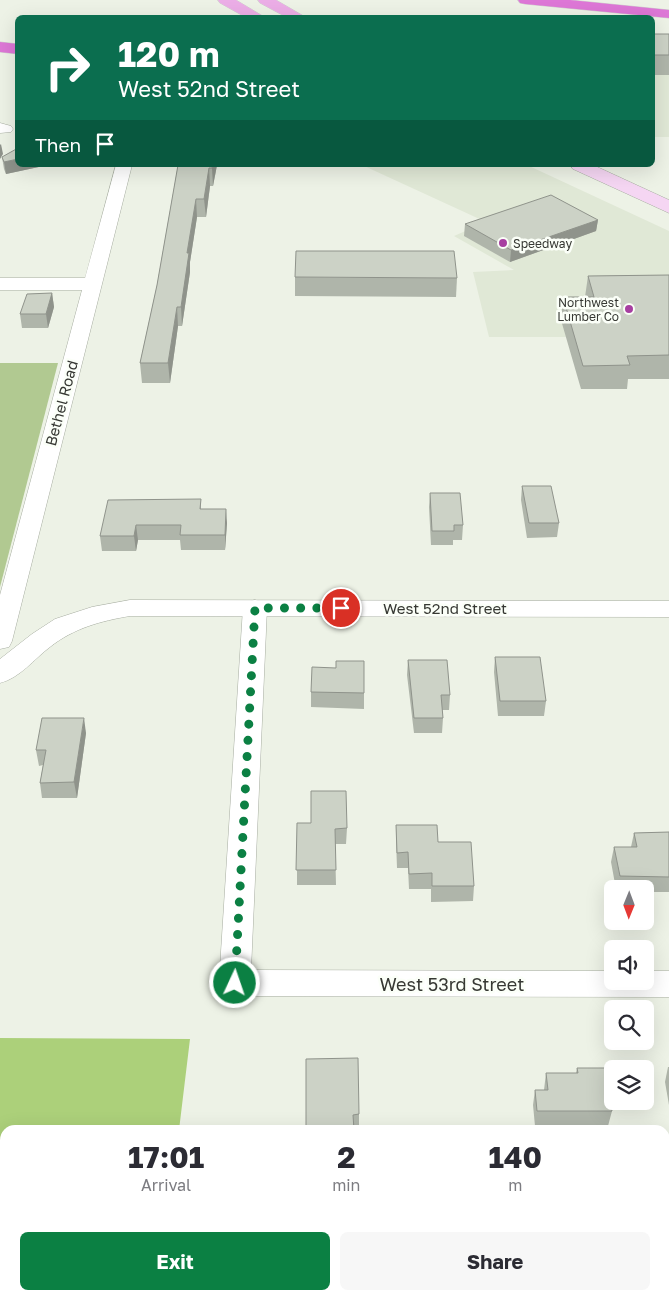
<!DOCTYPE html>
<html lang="en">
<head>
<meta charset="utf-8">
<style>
  :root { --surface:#fff; --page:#f7f7f7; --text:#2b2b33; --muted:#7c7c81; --accent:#0b8043 }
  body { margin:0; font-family:"Golos Text",sans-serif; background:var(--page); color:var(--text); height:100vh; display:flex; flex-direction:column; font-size:19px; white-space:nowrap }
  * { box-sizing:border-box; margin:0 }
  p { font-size:16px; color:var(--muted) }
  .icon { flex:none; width:28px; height:28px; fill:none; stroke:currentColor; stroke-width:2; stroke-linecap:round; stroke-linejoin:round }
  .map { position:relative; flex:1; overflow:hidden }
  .panel { position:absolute; left:0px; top:1125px; width:670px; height:175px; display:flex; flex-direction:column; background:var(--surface); border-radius:15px 15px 0 0; box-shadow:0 5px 20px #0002 }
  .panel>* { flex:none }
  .guide { position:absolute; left:15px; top:15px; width:640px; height:152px; border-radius:8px; box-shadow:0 5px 20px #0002; background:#0b6e4f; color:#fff; overflow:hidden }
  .needle { width:32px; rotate:181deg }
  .buttons { position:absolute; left:604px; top:880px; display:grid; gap:10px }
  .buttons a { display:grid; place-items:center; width:50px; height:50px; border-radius:8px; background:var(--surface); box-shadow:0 5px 20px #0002; font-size:25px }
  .pin { position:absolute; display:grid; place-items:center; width:42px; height:42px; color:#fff; margin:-21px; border:2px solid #fff; border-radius:50%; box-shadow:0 1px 5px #0007 }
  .me { position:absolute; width:55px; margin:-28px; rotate:3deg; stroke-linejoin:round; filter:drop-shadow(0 0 4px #0008) }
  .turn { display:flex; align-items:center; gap:18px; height:105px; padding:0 20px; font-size:22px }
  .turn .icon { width:65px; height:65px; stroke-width:2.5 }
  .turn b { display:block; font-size:35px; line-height:42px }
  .then { display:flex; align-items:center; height:48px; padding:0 20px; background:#0003; gap:10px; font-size:19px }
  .eta { display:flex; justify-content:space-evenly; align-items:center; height:85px; text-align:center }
  .eta b { font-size:30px; font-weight:700; line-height:35px }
  .action { display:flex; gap:10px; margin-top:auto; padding:10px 20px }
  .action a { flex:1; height:58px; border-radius:8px; background:var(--accent); color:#fff; font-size:20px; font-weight:700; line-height:58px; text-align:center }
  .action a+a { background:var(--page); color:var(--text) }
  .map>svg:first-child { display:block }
</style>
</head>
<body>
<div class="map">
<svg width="669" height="1300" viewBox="0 0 669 1300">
  <rect width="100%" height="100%" fill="#edf2e6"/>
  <g fill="#e0e8d6">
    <polygon points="652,44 669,44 669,137 653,137"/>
    <polygon points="362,165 527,165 669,231 669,378 657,337 489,337 473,272 514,270 454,236 486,222"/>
  </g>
  <polygon fill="#b1c991" points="0,363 58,363 0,587"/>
  <polygon fill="#acd07a" points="0,1038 190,1039 179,1130 5,1130 5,1295 159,1295 158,1300 0,1300"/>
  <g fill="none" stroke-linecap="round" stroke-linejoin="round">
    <g stroke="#a7ada1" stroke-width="1">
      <g id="minor">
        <polygon points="0,123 11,126 13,129 11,132 0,133"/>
        <polygon points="116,165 132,165 12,641 9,647 0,649 0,595 82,290 0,290 0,278 85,278"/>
        <polygon points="255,600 264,603 267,608 251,970 612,971 612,981 645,981 645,971 669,971 669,997 235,996 224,992 219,983 243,608 246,603"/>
      </g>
    </g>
    <g stroke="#a7ada1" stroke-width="1">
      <path id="tertiary" d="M130 600 669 601V617L130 616C101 621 74 628 50 647 34 659 20 678 0 683V659L32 634 55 619 92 607Z"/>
    </g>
    <g stroke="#a7ada1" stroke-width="1">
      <polygon id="secondary" points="570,165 593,165 669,200 669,213 573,169"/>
    </g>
    <g stroke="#cfcfce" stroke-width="1">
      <g id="primary">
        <polygon points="218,0 236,0 266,18 247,18 220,3"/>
        <polygon points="258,0 276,0 307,18 288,18 260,3"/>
      </g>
    </g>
    <g stroke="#cfcfce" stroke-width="1">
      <g id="motorway">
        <polygon points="518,0 570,0 669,10 669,18 525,4 520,3"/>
        <polygon points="0,42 18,44 18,54 0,52"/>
      </g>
    </g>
    <use href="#minor" fill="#fff" fill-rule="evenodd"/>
    <use href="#tertiary" fill="#fff" fill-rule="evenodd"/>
    <use href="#secondary" fill="#f5d6f3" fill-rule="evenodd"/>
    <use href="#primary" fill="#ebade6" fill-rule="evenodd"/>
    <use href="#motorway" fill="#dd77d6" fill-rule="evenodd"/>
  </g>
  <g fill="#afb5aa">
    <rect x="652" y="34" width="17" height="41"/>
    <polygon points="2,157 18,165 48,165 6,174 4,169"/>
    <polygon points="178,165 217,165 213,186 210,186 206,217 197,217 190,262 190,272 182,326 178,326 170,383 142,383 140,363 157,285"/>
    <polygon points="598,220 596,231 510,262 464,236 465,224"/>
    <polygon points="669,275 669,379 628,379 627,389 581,389 561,320 563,297 585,297 588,276"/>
    <polygon points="295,277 457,278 456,297 295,296"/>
    <polygon points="52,293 54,307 48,328 22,328 20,314"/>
    <polygon points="522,486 559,523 557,537 527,538 521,500"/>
    <polygon points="430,493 463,525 462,540 453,540 453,545 431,545 429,507"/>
    <polygon points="201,499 201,509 227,523 225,550 181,550 180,540 138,540 136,551 102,551 100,536"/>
    <polygon points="495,657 546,701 544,716 498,716 494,672"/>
    <polygon points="408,660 450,695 449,710 442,710 443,718 442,733 414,733 407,675"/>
    <polygon points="364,661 364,709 311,707 311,692 336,668"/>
    <polygon points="86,733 77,798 42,798 40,783 43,765 39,766 36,750"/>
    <polygon points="297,823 347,828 346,844 335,844 336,885 297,885"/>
    <polygon points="396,825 438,842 474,886 473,901 431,902 431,889 409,889 408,868 397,868 396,840"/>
    <polygon points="669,832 669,892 645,892 645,889 616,889 611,862 614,847 631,847 634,833"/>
    <polygon points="306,1059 359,1114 359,1129 354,1130"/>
    <polygon points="668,1067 669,1067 669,1105 665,1082"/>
    <polygon points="577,1068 612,1111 608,1126 535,1126 533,1105 535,1090 544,1090 546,1073 576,1073"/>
  </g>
  <g fill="#8f938b">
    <polygon points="1,144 3,154 0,159 0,145"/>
    <polygon points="18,159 18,165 48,165 6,174 4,162"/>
    <polygon points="213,165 217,165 213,186 212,168"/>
    <polygon points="209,168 210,186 206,217 204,199"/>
    <polygon points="196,199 197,217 190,262 190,272 182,326 181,307 187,253"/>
    <polygon points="598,220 596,231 510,262 511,250"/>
    <polygon points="52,293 54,307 48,328 46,314"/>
    <polygon points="177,307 178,326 170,383 168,363"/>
    <polygon points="226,509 227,523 225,550 225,535"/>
    <polygon points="136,525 138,540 136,551 134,536"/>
    <polygon points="84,718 86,733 77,798 74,782"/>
  </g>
  <g fill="#ccd2c6" stroke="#8f938b">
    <rect x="652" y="34" width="17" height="21"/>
    <polygon points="18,148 18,159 4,162 2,157"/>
    <polygon points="178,165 213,165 212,168 209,168 204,199 196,199 187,253 189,253 181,307 177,307 168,363 140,363 157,285"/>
    <polygon points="551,195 598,220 511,250 465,224"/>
    <polygon points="296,251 454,251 457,278 295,277"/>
    <polygon points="669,275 669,355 627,356 630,365 583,366 563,297 594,297 588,276"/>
    <polygon points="52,293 46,314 20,314 27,294"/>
    <polygon points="522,486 551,486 559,523 529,523"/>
    <polygon points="430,493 460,493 463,525 454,525 454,531 432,531"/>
    <polygon points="201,499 200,509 226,509 225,535 180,535 181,525 136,525 134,536 100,536 108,500"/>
    <polygon points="495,657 540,657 546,701 500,701"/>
    <polygon points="408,660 447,660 450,695 441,695 443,718 414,718"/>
    <polygon points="336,661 364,661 364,693 311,692 312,667 336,668"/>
    <polygon points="42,718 84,718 74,782 40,783 46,750 36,750"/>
    <polygon points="311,791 346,791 347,828 335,829 336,870 296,870 297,823 311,823"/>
    <polygon points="396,825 437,825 438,842 471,842 474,886 432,886 432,873 409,874 408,852 397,853"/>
    <polygon points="669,832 669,877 620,876 614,847 637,847 634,833"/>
    <polygon points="358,1058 359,1114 353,1115 354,1130 306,1130 306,1059"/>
    <polygon points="577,1068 605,1068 612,1111 537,1111 535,1090 548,1090 546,1073 578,1073"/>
  </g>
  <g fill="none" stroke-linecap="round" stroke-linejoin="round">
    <polyline stroke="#0b8043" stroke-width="9" stroke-dasharray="0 16.2" points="235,983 255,608 341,608"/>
  </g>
  <g fill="#a73fa1" stroke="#fbfff8" stroke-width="2">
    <circle cx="503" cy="243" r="5"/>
    <circle cx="629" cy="309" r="5"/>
  </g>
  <g text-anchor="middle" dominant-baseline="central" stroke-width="5" stroke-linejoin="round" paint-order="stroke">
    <g font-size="12" fill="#363833" stroke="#fbfff8" text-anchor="start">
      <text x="513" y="243">Speedway</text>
      <text x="619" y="302" text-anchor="end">Northwest<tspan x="619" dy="14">Lumber Co</tspan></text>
    </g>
    <g font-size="15" fill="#363833" stroke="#fbfff8">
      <text transform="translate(61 403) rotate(-75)">Bethel Road</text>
      <text x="445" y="608">West 52nd Street</text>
    </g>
    <g font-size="18" fill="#363833" stroke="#fbfff8">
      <text x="452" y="984">West 53rd Street</text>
    </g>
  </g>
</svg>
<div class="buttons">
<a><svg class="needle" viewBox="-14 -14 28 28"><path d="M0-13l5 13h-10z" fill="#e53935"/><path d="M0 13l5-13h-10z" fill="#7c7c81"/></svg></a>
<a><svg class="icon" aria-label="sound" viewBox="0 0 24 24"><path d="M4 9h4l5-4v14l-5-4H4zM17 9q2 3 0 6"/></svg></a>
<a><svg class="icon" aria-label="search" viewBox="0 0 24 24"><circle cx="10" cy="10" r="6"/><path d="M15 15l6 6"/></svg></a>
<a><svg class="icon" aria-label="layers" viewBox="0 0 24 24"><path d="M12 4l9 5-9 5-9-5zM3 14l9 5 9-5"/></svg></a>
</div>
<div class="pin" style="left:341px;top:608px;background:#d93025"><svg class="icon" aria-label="arrive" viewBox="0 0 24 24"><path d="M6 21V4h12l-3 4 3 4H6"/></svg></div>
<svg class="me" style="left:235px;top:983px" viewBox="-20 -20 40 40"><circle r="17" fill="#0b8043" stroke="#fff" stroke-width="3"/><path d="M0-11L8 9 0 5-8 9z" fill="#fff"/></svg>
<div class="guide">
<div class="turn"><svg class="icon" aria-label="right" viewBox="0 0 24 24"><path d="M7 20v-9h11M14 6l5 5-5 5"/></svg><div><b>120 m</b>West 52nd Street</div></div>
<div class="then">Then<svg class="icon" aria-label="arrive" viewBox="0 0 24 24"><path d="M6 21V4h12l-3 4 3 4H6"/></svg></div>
</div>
<section class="panel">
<div class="eta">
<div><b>17:01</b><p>Arrival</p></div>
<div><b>2</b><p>min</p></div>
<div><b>140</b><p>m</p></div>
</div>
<div class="action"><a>Exit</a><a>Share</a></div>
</section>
</div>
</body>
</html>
